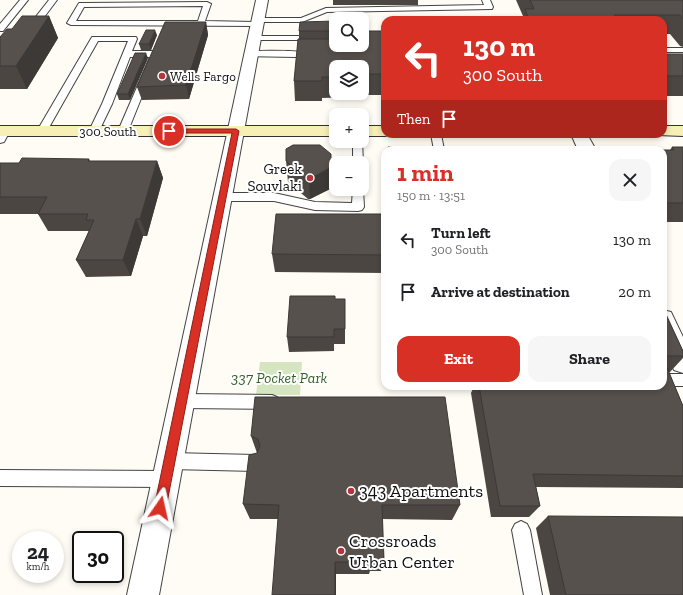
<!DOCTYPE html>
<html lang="en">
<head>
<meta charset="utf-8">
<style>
  :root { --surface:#fff; --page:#f6f6f6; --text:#202124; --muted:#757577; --accent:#d93025 }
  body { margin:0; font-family:"Zilla Slab",serif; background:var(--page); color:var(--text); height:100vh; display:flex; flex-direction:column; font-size:15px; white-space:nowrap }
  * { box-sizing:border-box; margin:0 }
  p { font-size:13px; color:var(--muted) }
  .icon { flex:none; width:22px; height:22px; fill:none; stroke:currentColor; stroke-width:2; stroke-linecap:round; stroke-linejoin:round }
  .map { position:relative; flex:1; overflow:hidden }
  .side { position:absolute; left:381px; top:146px; width:286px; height:244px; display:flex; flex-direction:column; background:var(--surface); border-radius:12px; box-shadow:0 2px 6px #0003 }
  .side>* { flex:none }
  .hud { position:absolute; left:381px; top:16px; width:286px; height:122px; border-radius:12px; box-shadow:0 2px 6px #0003; background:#d93025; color:#fff; overflow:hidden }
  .controls { position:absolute; left:329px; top:12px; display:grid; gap:8px }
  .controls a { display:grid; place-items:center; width:40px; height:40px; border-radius:8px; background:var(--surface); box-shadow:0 2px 6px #0003; font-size:20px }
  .speed { position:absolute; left:12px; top:531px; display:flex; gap:8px; font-size:20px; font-weight:700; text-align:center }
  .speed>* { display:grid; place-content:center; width:52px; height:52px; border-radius:50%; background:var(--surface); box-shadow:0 2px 6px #0003; line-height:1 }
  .speed small { font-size:10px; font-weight:400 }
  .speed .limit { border:2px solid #111; border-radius:6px; background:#fff; color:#111 }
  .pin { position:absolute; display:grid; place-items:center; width:34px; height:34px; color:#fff; margin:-17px; border:2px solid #fff; border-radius:50%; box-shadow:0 1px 4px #0007 }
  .me { position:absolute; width:44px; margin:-22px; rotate:11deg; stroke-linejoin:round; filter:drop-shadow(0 0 3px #0008) }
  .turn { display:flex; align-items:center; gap:14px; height:84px; padding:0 16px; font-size:18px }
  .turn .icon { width:52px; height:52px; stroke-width:2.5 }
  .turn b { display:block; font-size:28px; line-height:34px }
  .then { display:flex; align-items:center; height:38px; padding:0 16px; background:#0003; gap:8px; font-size:15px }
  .round { display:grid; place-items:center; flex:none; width:42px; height:42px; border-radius:12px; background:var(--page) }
  .summary { display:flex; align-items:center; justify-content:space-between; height:68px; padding:0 16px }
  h1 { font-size:24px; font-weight:700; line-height:30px; color:var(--accent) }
  .cta { display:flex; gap:8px; margin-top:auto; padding:8px 16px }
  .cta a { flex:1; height:46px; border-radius:12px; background:var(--accent); color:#fff; font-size:16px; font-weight:700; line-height:46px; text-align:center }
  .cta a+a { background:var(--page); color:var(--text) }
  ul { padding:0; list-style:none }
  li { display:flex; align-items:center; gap:12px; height:52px; padding:0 16px }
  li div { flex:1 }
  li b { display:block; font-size:15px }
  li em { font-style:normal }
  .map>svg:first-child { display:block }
</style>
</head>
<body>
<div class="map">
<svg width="683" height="595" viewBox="0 0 683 595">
  <rect width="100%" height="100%" fill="#fefcf4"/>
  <polygon fill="#d4e5c0" points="260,362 302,362 300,395 256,395"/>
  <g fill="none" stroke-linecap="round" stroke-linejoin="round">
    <g stroke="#434343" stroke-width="2">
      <g id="lane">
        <polygon points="20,0 28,0 3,31 0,31 0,24"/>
        <polygon points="49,0 57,0 33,32 27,32 27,28"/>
        <path d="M482 0H490L493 7 492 9 327 12 302 22H260L261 24 257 26 71 25 67 23 79 3H82L207 2 211 4 205 21 255 22 254 20 258 18H301L326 8 484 5ZM203 6 198 21H76L84 7Z"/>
        <polygon points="251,36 336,36 336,40 254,40 250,38"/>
        <polygon points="92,37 136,37 137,39 132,51 155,51 159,54 128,131 123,134 118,131 150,57 130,57 112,104 99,131 97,133 91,133 89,131 102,104 128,41 98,41 47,131 45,133 39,133 37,131"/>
        <rect x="663" y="48" width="20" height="4"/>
        <path d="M251 51C264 51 309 49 317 56L313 59 296 57 248 56 247 54Z"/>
        <polygon points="5,128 10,131 4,142 0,143 0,131"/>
        <polygon points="431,134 441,134 444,150 434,150"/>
        <polygon points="362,140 363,163 362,165 362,163 353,163 353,141 362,141"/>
        <polygon points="362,187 363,189 364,207 362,210 358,211 315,210 274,201 223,201 219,200 217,197 219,194 223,193 274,193 315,202 352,203 353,189 362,189"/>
        <polygon points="663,374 683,374 683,386 662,386"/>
        <polygon points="182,394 272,395 277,397 279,402 277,407 272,409 182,408 177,406 175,401 177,396"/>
        <polygon points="170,453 256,455 262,457 264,463 262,469 256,471 170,469 164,467 162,461 164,455"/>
        <polygon points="0,470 166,471 172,473 174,479 172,485 166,487 0,486"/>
        <polygon points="521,521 527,524 530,530 542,595 524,595 512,530 515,524"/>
      </g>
    </g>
    <g stroke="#434343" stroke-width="2">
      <g id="street">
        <polygon points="256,0 268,0 159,595 127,595"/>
        <polygon points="571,134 587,134 596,150 578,150"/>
        <polygon points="663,310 671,312 683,337 683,373 674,370 663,345"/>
      </g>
    </g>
    <g stroke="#323232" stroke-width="2">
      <g id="secondary">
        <rect x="0" y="126" width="336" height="10"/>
        <polygon points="362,126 385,126 385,134 391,134 385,136 362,136"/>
        <polygon points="663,126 683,126 683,136 657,135 663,134"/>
      </g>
    </g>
    <use href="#lane" fill="#fff" fill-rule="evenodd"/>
    <use href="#street" fill="#fff" fill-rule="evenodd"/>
    <use href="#secondary" fill="#f6efb6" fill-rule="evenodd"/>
  </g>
  <g fill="#4b4642" fill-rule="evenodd">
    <rect x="333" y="0" width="85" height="5"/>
    <polygon points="516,0 683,0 683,47 680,46 670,34 663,34 663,20 522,20 523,16"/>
    <polygon points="49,16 58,38 27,89 0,89 0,37 12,29"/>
    <path d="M336 21V45L385 31V95H357V97L322 98V101H295L294 81 299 39V31ZM336 67H362V93H336Z"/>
    <polygon points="206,22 208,35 189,99 142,100 137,87"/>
    <polygon points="157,35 151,50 141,50 139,44"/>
    <rect x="663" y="54" width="20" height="42"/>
    <polygon points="148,58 130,100 119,100 117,94"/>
    <polygon points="672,147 683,147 683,222 663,222 663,150 670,150"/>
    <polygon points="89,159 90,161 157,161 163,178 147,236 143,236 131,276 86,277 76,260 89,231 48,231 38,214 0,214 0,163 19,163"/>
    <polygon points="286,161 332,188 310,199 308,199 288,182"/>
    <polygon points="385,214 385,273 275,272 272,254"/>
    <polygon points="335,299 345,329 345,344 334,344 334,351 289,352 287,337"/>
    <polygon points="663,308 683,351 683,358 670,372 669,372 683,406 683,488 536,487 540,506 529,517 491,517 471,393 474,386 663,386"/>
    <polygon points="251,436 460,505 452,520 382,519 384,560 381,571 370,571 369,574 336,574 278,519 250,519 243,504 257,453"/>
    <polygon points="548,516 683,595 550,595 536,528"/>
  </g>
  <g fill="#3d3936">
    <polygon points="49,16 58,38 27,89 16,66"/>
    <polygon points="206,22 208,35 189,99 186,85"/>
    <polygon points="155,30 157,35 151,50 149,44"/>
    <polygon points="146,53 148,58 130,100 128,94"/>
    <polygon points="157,161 163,178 147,236 140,219"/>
    <polygon points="331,167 332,188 310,199 309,179"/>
    <polygon points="136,219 143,236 131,276 123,260"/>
    <polygon points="335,562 336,574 336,595 335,595"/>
  </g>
  <g fill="#57514d" stroke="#3d3936">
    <polygon points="530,0 683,0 683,19 680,15 614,15 618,20 529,20 525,9 534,9"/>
    <polygon points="22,16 49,16 16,66 0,66 0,37 7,29 12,29"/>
    <polygon points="336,21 336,31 299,31 300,22"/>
    <polygon points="165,22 206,22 186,85 137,87"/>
    <polygon points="146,30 155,30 149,44 139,44"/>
    <polygon points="362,31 385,31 385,74 362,74 362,67 336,67 336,77 322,77 322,81 294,81 298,39 336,39 336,45 362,45"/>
    <polygon points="135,53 146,53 128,94 117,94"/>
    <rect x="663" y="54" width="20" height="22"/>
    <polygon points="293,145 320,145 331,154 331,167 309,179 307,179 286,161 286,149"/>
    <polygon points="388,147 436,148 436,150 389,150"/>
    <polygon points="672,147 683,147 683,203 663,203 663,150 674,150"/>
    <polygon points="22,158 89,159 88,161 157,161 140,219 136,219 123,260 76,260 94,220 86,220 88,214 38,214 47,197 0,197 0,163 19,163"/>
    <polygon points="276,214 385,214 385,255 272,254"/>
    <polygon points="290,296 335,296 335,299 345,299 345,329 334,329 334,337 287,337"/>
    <polygon points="663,308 683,351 683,356 663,356"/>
    <polygon points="663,358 683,406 683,476 533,474 540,506 500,506 479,386 663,386"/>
    <polygon points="255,397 445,397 460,505 382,505 384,560 372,560 372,562 335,562 335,595 272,595 279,505 243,504 249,455 257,453 260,446 258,439 251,436"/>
    <polygon points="548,516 683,517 683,595 566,595"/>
  </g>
  <polygon fill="#d93025" stroke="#8d1f18" points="166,129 236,129 239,131 166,508 165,512 160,514 156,512 154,508 232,133 169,133 166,132"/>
  <g fill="#b1373d" stroke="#fff" stroke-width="1.5">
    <circle cx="162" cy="76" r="4"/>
    <circle cx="310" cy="178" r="4"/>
    <circle cx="351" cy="491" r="4"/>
    <circle cx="341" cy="551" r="4"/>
  </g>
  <g text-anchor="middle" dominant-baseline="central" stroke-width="4" stroke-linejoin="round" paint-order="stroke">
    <g font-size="13" fill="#101010" stroke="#fff" text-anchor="start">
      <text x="170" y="76">Wells Fargo</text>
    </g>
    <g font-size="13" fill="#101010" stroke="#fff">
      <text x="108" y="131">300 South</text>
    </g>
    <g font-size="15" fill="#101010" stroke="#fff" text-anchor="end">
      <text x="302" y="169">Greek<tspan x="302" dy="17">Souvlaki</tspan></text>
    </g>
    <g font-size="15" font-style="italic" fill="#336127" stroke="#fff">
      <text x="279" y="378">337 Pocket Park</text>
    </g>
    <g font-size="18" fill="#101010" stroke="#fff" text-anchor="start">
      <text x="359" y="491">343 Apartments</text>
      <text x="349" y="541">Crossroads<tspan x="349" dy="21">Urban Center</tspan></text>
    </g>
  </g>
</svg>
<div class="controls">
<a><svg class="icon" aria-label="search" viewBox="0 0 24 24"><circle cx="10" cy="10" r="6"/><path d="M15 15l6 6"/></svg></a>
<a><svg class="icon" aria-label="layers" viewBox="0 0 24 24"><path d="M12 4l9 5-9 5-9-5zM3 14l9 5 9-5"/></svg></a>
<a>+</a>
<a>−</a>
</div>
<div class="speed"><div>24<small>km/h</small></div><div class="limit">30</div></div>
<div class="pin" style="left:169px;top:131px;background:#d93025"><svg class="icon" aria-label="arrive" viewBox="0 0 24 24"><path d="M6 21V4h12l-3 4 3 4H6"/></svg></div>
<svg class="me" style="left:160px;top:508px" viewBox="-20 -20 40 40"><path d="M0-17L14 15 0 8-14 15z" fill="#d93025" stroke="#fff" stroke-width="4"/></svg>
<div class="hud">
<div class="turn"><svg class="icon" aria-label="left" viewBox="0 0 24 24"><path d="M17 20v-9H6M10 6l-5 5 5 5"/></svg><div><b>130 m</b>300 South</div></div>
<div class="then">Then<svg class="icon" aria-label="arrive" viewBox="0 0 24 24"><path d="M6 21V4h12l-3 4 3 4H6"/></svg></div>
</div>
<section class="side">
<div class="summary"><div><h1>1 min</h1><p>150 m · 13:51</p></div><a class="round"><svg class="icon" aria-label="close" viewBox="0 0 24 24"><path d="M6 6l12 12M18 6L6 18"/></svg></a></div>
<ul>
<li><svg class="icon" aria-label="left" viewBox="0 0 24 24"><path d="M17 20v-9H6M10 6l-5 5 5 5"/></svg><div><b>Turn left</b><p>300 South</p></div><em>130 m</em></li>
<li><svg class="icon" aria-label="arrive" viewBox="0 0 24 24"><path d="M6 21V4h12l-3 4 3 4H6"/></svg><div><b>Arrive at destination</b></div><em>20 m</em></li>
</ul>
<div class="cta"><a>Exit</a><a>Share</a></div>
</section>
</div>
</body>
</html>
